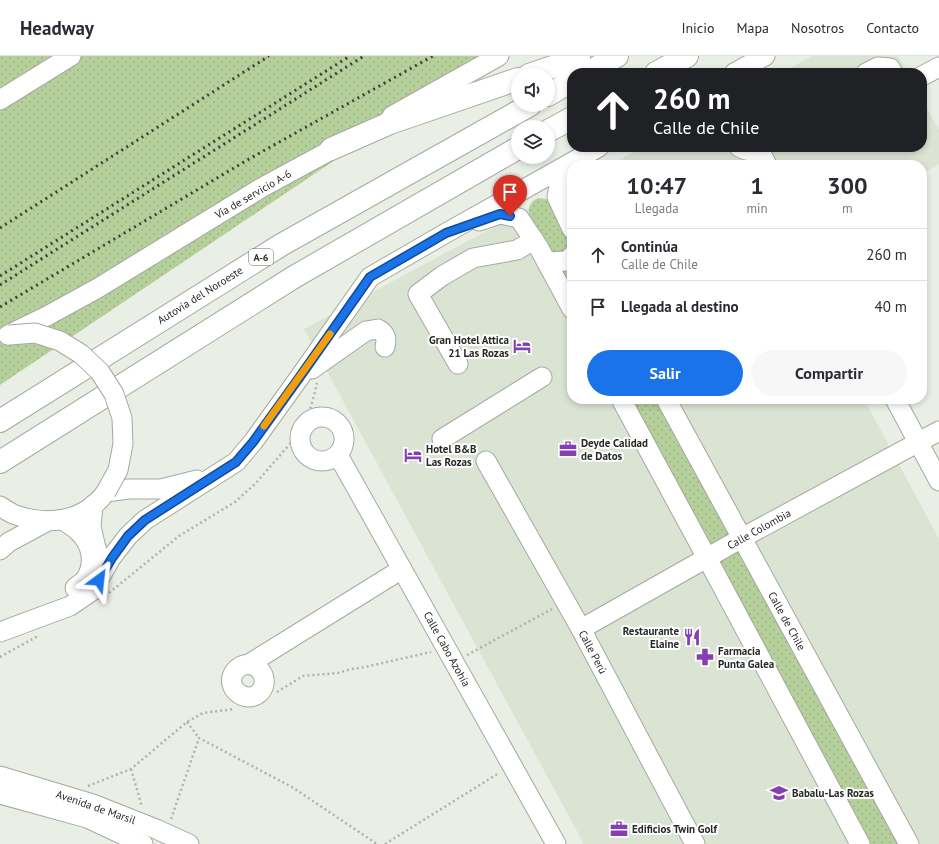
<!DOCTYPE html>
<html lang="es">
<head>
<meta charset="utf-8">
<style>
  :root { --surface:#fff; --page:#f7f7f7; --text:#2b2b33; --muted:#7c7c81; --line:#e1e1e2; --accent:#1a73e8 }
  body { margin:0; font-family:"PT Sans",sans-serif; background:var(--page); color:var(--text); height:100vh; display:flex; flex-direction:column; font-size:15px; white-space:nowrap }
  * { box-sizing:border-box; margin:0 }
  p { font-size:13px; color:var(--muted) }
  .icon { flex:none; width:22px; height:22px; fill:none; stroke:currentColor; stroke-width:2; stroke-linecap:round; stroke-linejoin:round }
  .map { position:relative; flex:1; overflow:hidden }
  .sheet { position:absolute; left:567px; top:104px; width:360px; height:244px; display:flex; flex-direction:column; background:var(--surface); border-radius:16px; box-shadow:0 2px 6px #0003 }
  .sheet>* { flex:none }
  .guide { position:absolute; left:567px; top:12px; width:360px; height:84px; border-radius:16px; box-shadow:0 2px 6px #0003; background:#202124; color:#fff; overflow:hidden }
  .tools { position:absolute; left:511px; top:12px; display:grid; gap:8px }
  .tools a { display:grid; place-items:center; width:44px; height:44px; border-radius:50%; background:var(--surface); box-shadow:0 2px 6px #0003; font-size:20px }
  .pin { position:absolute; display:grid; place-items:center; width:34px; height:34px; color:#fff; margin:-41px -17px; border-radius:50% 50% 50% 0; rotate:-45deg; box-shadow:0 0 4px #0007 }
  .pin .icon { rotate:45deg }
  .me { position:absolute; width:44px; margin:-22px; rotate:30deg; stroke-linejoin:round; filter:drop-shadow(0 0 3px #0008) }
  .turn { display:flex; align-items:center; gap:14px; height:84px; padding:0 20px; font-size:18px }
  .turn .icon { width:52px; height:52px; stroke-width:2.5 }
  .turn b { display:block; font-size:28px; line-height:34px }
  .eta { display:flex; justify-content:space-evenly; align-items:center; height:68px; text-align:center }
  .eta b { font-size:24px; font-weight:700; line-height:28px }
  .cta { display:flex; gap:8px; margin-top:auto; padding:8px 20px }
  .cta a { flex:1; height:46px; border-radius:24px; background:var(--accent); color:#fff; font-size:16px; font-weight:700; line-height:46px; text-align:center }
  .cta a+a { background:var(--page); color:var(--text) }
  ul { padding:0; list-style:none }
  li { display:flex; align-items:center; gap:12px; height:52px; padding:0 20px; border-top:1px solid var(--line) }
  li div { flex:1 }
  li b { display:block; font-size:15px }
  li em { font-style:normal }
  header { display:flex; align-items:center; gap:24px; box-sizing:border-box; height:56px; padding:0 20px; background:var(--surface); border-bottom:1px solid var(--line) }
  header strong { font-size:19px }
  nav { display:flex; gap:22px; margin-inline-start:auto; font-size:14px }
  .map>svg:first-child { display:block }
</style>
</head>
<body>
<header>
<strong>Headway</strong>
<nav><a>Inicio</a><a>Mapa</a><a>Nosotros</a><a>Contacto</a></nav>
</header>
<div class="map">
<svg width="939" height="788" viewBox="0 0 939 788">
  <defs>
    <pattern id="park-dots" width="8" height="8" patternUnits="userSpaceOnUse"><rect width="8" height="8" fill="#b5d09b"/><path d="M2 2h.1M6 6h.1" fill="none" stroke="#9cb385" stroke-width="1.8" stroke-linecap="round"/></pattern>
  </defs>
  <rect width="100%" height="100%" fill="#eaefe6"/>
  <g fill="#dbe3d3">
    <polygon points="812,0 898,0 908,17 781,17"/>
    <polygon points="922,43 939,74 939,108 922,118 922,109 610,109 643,91 922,91"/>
    <polygon points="572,129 572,343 864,343 939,483 939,788 584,788 304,273"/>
  </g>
  <g fill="url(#park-dots)">
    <polygon points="0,0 490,0 0,329"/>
    <path d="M538 142 545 143 551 146 572 184V239L529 159C529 150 529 147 538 142Z"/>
    <polygon points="628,343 658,343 899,788 869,788"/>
  </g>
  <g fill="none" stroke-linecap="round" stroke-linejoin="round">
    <g stroke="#a5a9a1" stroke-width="21">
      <g id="minor">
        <polyline points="734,17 765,0"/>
        <polyline points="866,17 878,11 890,12 893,17"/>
        <polyline points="922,20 939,11"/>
        <polyline points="0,44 71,0"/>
        <polyline points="392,60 499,0"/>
        <path d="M739 91C746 95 754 97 761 91"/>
        <polyline points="759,93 767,109"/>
        <polyline points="572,114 560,124 557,141 572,173"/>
        <polyline points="479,165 500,158 519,162 539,192 572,253"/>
        <polyline points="547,206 568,205 572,200"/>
        <polyline points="8,279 47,260 98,232 261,132 344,87"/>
        <polyline points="458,308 418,238 442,220 473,202 517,194 534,184"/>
        <path d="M312 313 366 275 378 273C386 278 387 282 385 291"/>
        <polyline points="621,343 707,502 860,788"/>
        <polyline points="666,343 909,788"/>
        <polyline points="895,343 939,425"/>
        <circle cx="322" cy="383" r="22"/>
        <polyline points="442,383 542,321"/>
        <polyline points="338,399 556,788"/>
        <polyline points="486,405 581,573 695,788"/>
        <polyline points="93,449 91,471 97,496"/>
        <path d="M0 450C4 453 9 456 13 458 47 471 84 466 106 436L128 433H161L197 424"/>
        <path d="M62 464C67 467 73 470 78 475 92 488 96 507 85 524 82 527 78 529 75 532"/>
        <polyline points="0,494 9,486 48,465"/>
        <polyline points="581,573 742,482 939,375"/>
        <polyline points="0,576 70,550 92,535 111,502 128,480 145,464 236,406 253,386 299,322 370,221 446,177 599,91"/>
        <path d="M249 608C272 614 267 642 247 641 241 640 237 637 234 633 227 620 237 609 249 608L402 513"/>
        <polyline points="0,720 93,748 156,773 189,788"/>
        <polyline points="0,738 87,762 143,788"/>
      </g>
    </g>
    <g stroke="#a5a9a1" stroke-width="24">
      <g id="highway">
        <polyline points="587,17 617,0"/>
        <polyline points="656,17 687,0"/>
        <polyline points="529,19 570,5 579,0"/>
        <polyline points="548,39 572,25"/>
        <polyline points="548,75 572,62"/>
        <polyline points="331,93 390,67 518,23"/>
        <polyline points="0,365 281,189 530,49"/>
        <polyline points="0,406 294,221 518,92"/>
      </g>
    </g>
    <g stroke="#afb3ab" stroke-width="2.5" stroke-dasharray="2 3" stroke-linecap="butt">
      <polyline points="306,367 315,336 317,327"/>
      <polyline points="109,537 179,480 235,446 255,428 302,374"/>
      <polyline points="467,599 552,553"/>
      <polyline points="0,601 38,580"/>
      <polyline points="277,636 303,620 338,617 351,613 365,611 431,596"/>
      <polyline points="187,666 199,682"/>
      <polyline points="131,713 142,751"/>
      <polyline points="88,730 131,713 187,666 203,657 234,653"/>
      <polyline points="171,763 199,682 292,731 377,788"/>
      <polyline points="385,788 499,717"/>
    </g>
    <use href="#minor" stroke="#fff" stroke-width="19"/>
    <use href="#highway" stroke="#fff" stroke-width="22"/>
    <g stroke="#41423e" stroke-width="3" stroke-dasharray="2 4" stroke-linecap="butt">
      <polyline points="0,172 269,0"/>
      <polyline points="0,220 350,0"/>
      <polyline points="0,229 364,0"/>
      <polyline points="0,251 249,103 433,0"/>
    </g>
    <g stroke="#a5a9a1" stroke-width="21" stroke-linecap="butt">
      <polyline id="minor-bridge" points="9,279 35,277 60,285 81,298 100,316 114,338 122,362 123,388 118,414 106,436"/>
    </g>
    <use href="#minor-bridge" stroke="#fff" stroke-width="19"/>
  </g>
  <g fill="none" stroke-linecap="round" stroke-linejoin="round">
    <g stroke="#114b97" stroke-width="10">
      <polyline id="route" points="99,524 112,502 128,480 145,464 236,406 253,386 299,322 370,221 446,177 500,158 510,160"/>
    </g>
    <use href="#route" stroke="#1a73e8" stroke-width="7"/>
    <polyline stroke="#f59e0b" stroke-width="7" points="264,370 330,278"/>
  </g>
  <defs>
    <g id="hotel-bare" transform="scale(1.38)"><path d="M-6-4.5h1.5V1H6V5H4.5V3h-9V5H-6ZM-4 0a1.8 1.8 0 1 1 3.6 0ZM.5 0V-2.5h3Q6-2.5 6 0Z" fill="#853fb2" stroke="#fff" stroke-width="2.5" paint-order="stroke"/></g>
    <g id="office-bare" transform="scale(1.38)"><path d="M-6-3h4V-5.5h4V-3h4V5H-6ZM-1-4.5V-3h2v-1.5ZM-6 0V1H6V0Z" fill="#853fb2" stroke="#fff" stroke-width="2.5" paint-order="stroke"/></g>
    <g id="restaurant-bare" transform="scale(1.38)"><path d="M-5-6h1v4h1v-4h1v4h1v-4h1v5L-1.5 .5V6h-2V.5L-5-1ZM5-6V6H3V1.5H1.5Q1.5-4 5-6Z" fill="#853fb2" stroke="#fff" stroke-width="2.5" paint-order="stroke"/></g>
    <g id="pharmacy-bare" transform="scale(1.38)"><path d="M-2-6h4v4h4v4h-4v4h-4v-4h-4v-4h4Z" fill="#853fb2" stroke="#fff" stroke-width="2.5" paint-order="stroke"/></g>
    <g id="school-bare" transform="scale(1.38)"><path d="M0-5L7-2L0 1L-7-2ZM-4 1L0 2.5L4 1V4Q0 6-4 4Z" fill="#853fb2" stroke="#fff" stroke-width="2.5" paint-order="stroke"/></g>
  </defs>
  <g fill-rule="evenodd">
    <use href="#hotel-bare" x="522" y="290"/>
    <use href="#office-bare" x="568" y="393"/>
    <use href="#hotel-bare" x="413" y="399"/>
    <use href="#restaurant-bare" x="692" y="581"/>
    <use href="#pharmacy-bare" x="705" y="601"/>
    <use href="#school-bare" x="779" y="737"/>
    <use href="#office-bare" x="619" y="773"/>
  </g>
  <g text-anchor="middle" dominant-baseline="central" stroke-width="4" stroke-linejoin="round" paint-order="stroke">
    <rect fill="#fff" stroke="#686967" stroke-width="1" x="249" y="193" width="24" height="16" rx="3"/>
    <g font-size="10" font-weight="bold" fill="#282926">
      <text x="261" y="201">A-6</text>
    </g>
    <g font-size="11" fill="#282926" stroke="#fff">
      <text transform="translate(253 138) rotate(-30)">Vía de servicio A-6</text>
      <text transform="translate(200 239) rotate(-32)">Autovía del Noroeste</text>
      <text transform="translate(759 473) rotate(-29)">Calle Colombia</text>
      <text transform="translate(787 565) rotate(61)">Calle de Chile</text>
      <text transform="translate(447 593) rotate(61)">Calle Cabo Azohía</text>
      <text transform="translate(593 596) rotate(62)">Calle Perú</text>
      <text transform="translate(96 751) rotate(19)">Avenida de Marsil</text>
    </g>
    <g font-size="11" font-weight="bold" fill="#282926" stroke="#fff" text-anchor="start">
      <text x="509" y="284" text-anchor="end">Gran Hotel Attica<tspan x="509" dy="13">21 Las Rozas</tspan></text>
      <text x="581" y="387">Deyde Calidad<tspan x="581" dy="13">de Datos</tspan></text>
      <text x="426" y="393">Hotel B&amp;B<tspan x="426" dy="13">Las Rozas</tspan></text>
      <text x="679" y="575" text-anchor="end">Restaurante<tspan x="679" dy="13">Elaine</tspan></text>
      <text x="718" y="595">Farmacia<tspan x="718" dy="13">Punta Galea</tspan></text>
      <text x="792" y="737">Babalu-Las Rozas</text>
      <text x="632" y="773">Edificios Twin Golf</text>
    </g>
  </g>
</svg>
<div class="tools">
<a><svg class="icon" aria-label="sound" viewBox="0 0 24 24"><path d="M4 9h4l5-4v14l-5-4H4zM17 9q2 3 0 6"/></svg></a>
<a><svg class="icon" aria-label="layers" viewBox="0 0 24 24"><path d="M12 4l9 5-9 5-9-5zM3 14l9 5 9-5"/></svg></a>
</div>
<div class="pin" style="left:510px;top:160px;background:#d93025"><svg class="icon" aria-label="arrive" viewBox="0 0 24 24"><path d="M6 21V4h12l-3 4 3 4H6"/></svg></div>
<svg class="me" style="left:99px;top:524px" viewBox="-20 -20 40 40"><path d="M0-17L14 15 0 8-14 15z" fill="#1a73e8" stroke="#fff" stroke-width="4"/></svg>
<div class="guide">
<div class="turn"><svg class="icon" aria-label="ahead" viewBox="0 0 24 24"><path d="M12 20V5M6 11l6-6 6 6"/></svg><div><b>260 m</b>Calle de Chile</div></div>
</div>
<section class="sheet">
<div class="eta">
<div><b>10:47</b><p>Llegada</p></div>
<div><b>1</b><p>min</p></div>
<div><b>300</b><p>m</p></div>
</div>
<ul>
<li><svg class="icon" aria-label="ahead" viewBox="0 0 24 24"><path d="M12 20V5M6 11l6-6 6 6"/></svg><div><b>Continúa</b><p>Calle de Chile</p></div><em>260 m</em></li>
<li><svg class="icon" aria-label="arrive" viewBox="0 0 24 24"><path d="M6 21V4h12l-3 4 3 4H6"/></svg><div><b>Llegada al destino</b></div><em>40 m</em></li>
</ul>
<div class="cta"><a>Salir</a><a>Compartir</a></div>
</section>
</div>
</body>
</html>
